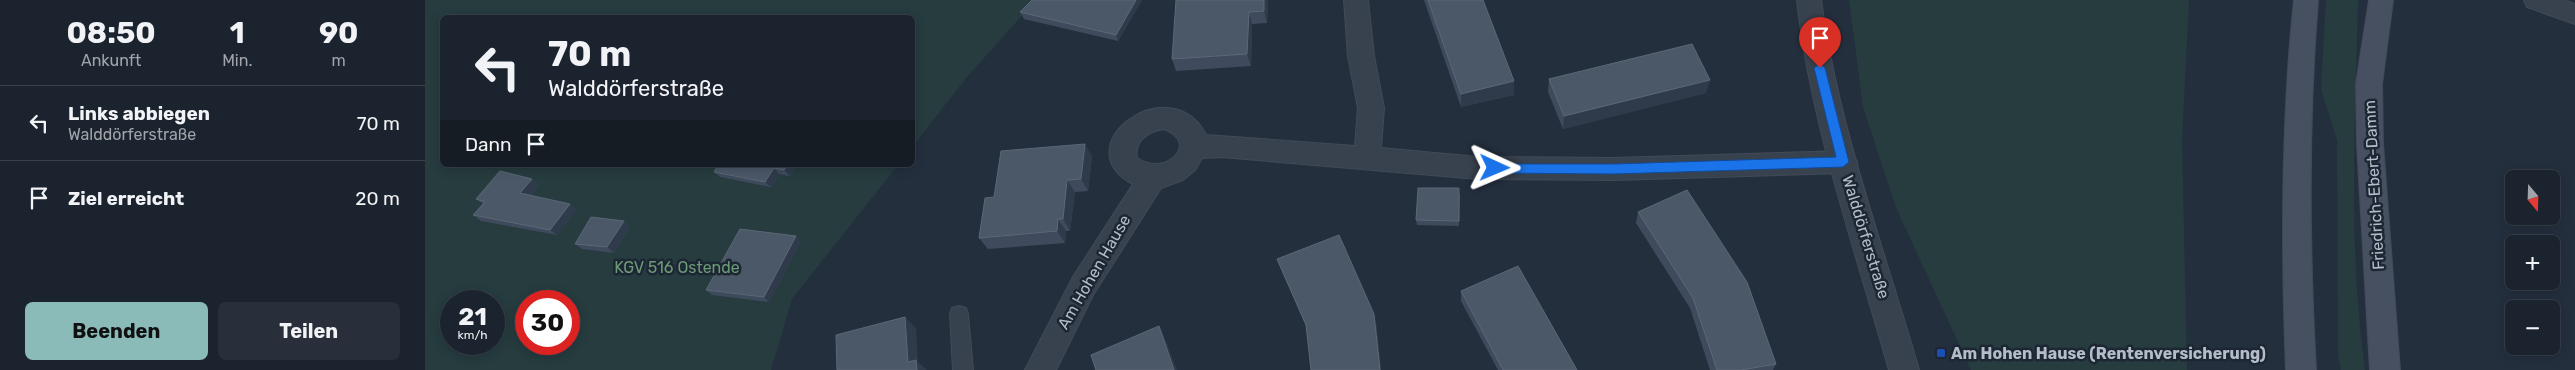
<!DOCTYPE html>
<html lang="de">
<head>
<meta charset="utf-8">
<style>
  :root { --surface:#1b232e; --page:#282f3a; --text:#f1f3f6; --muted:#a0a4aa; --line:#39404a; --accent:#8bbbb9 }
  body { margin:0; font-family:Rubik,sans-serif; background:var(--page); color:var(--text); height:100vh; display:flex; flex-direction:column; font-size:19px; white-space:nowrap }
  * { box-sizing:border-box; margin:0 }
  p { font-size:16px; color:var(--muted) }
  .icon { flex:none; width:28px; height:28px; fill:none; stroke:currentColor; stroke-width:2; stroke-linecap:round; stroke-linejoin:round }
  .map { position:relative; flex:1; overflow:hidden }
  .details { display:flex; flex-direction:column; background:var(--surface); width:425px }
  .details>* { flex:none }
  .top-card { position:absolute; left:15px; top:15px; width:475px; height:152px; border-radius:8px; box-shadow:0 2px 12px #0003,0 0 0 1px var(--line); background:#1b232e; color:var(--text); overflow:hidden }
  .needle { width:32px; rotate:161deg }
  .fabs { position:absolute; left:2080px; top:170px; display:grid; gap:10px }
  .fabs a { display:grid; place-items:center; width:55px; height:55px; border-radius:8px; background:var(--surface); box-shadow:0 2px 12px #0003,0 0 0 1px var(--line); font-size:25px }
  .speed { position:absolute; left:15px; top:290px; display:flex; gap:10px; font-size:25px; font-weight:700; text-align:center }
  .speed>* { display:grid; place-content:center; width:65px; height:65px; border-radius:50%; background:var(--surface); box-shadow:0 2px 12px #0003,0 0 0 1px var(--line); line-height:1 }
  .speed small { font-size:12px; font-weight:400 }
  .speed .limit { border:8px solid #d22; background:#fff; color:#111 }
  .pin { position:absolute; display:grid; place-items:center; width:42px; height:42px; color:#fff; margin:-51px -21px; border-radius:50% 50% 50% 0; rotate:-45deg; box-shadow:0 0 5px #0007 }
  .pin .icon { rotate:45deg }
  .me { position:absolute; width:55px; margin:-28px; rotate:91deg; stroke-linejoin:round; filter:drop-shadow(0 0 4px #0008) }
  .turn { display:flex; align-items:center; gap:18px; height:105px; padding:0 25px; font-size:22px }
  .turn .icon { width:65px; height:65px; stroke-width:2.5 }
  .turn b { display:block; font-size:35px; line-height:42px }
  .then { display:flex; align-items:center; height:48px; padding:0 25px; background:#0003; gap:10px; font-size:19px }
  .eta { display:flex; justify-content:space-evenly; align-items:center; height:85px; text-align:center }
  .eta b { font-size:30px; font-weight:700; line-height:35px }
  .cta { display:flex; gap:10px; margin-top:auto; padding:10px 25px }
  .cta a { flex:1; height:58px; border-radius:8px; background:var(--accent); color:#111; font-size:20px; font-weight:700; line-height:58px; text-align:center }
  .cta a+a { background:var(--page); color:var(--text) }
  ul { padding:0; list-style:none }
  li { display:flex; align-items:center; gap:15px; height:75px; padding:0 25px; border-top:1px solid var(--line) }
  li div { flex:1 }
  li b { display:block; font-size:19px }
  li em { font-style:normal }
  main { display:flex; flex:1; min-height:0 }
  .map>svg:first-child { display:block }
</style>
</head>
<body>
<main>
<section class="details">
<div class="eta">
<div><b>08:50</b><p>Ankunft</p></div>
<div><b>1</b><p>Min.</p></div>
<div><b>90</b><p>m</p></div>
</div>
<ul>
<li><svg class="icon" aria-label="left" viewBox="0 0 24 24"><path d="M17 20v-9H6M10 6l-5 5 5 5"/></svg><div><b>Links abbiegen</b><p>Walddörferstraße</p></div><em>70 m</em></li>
<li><svg class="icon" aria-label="arrive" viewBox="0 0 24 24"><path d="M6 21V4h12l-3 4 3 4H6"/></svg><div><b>Ziel erreicht</b></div><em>20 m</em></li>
</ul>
<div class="cta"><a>Beenden</a><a>Teilen</a></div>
</section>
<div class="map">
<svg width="2150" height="370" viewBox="0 0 2150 370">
  <rect width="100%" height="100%" fill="#242f3e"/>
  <g fill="#263c3f" fill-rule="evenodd">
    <path d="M0 0H611L542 77 488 146V18H18V165H473L367 299 346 370H0ZM26 301H69V344H26ZM101 301H144V344H101Z"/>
    <polygon points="1424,0 1764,0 1757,139 1762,370 1546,370 1472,210 1438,107"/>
    <path d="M1901 0H1933C1930 123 1923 248 1940 370H1916L1913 355 1912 140 1896 89Z"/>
  </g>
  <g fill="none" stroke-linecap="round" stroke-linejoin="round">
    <g stroke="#414a57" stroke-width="2">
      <polygon id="service" points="534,306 541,308 543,314 548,370 528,370 525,314 527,308"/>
    </g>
    <g stroke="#414a57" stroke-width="2">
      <g id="minor">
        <path d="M919 0H943L949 56 959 108 956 148 1053 157 1189 158 1418 151 1428 154 1432 162 1428 170 1418 173 1189 180 1053 179 797 157 777 158 770 170 758 180 736 188 668 295 631 370H600L648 277 708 184C637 146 746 66 781 135L930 146 933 108 923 56ZM739 129C775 142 742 178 712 158 709 140 724 131 739 129Z"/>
        <polygon points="2099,0 2139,0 2150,4 2150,24 2102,7"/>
      </g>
    </g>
    <g stroke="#414a57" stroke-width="2">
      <path id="tertiary" d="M1372 0H1396C1413 127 1459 248 1494 370H1464C1430 248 1386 126 1372 0Z"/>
    </g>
    <g stroke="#414a57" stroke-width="2">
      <g id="secondary">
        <path d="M1869 0H1893C1883 124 1884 246 1891 370H1861C1856 246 1856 123 1869 0Z"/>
        <polygon points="1944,0 1968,0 1957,84 1958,144 1975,370 1945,370 1932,144 1931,84"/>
      </g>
    </g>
    <use href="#service" fill="#38414e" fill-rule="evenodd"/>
    <use href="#minor" fill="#38414e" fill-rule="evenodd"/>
    <use href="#tertiary" fill="#38414e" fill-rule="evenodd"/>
    <use href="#secondary" fill="#465061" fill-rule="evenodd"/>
  </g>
  <g fill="#3f4b5c">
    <polygon points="717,0 693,41 599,19 595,12"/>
    <polygon points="751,0 843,0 842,23 827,24 826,66 751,71 747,59"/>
    <polygon points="999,0 1058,0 1089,95 1036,107"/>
    <polygon points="1124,79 1281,93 1138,129 1123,92"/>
    <polygon points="667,156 663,191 650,192 645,231 641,231 640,243 563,249 554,238"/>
    <polygon points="372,165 365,176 354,174 346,187 295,177 289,172"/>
    <polygon points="114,184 105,196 152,209 132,235 56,221 48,215 58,204 51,199"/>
    <polygon points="1035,194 1034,226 992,225 991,220"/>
    <polygon points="1213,212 1351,364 1348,370 1285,370 1265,308 1211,223"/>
    <polygon points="199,221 205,226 189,253 157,249 150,244"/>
    <polygon points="376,241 344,302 287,295 281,290"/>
    <polygon points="852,259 951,323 956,370 886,370 882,328 856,269"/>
    <polygon points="1036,291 1152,370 1073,370 1036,301"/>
  </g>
  <g fill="#2f3b4b">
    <polygon points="711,0 717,0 693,41 691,35"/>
    <polygon points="839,0 843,0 842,23 839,11"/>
    <polygon points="824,12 827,24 826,66 822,54"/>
    <polygon points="1285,80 1281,93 1138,129 1139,116"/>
    <polygon points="1089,81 1089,95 1036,107 1036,94"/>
    <polygon points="660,144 667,156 663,191 656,179"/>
    <polygon points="363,165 372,165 365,176 359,170"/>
    <polygon points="349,168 354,174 346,187 340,182"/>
    <polygon points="107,179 114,184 102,199 95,193"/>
    <polygon points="642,180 650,192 645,231 638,219"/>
    <polygon points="145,204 152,209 132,235 125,230"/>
    <polygon points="633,219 641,231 640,243 632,231"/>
    <polygon points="199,221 205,226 189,253 182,247"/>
    <polygon points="371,236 376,241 344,302 339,297"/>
    <polygon points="949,314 951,323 956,370 955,370"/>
    <polygon points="480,317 491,328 493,362 502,370 491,370 483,362"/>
    <polygon points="734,326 739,336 752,370 749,370"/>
  </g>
  <g fill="#4b5868" stroke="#5c6777">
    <polygon points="607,0 711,0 691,35 595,12"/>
    <polygon points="751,0 839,0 839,11 824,12 822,54 747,59"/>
    <polygon points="1003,0 1058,0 1089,81 1036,94"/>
    <polygon points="1267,44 1285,80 1139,116 1124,79"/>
    <polygon points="660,144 656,179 642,180 638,219 633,219 632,231 554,238 560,198 569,197 576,151"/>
    <polygon points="293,165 363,165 359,170 349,168 340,182 289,172"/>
    <polygon points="75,171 107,179 95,193 145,204 125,230 48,215 60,202 51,199"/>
    <polygon points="993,188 1034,188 1034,221 991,220"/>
    <polygon points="1262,190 1322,282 1351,364 1316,370 1292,370 1268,298 1213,212"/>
    <polygon points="166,217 199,221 182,247 150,244"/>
    <polygon points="315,229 371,236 339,297 281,290"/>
    <polygon points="914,235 949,314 955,370 886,370 881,325 852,259"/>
    <polygon points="1093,266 1152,370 1078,370 1036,291"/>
    <polygon points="480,317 483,362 491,360 492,370 412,370 411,335"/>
    <polygon points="734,326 749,370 671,370 666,355"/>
  </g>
  <polygon fill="#1a73e8" stroke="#114b97" points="1395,63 1400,68 1424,162 1418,167 1189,174 1070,173 1065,168 1070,164 1189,164 1411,157 1389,68"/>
  <rect fill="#1a4fb4" stroke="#1d2633" stroke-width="2" x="1511" y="348" width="10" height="10" rx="2.5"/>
  <g text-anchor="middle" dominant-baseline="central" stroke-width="5" stroke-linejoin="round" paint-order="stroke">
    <g font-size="16" fill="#b4bcc9" stroke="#1d2633">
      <text transform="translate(1949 185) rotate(-93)">Friedrich-Ebert-Damm</text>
      <text transform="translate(1441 237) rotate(73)">Walddörferstraße</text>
      <text transform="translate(669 272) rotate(-60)">Am Hohen Hause</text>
    </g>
    <g font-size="16" fill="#6b9a76" stroke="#1d2633">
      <text x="252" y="267">KGV 516 Ostende</text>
    </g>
    <g font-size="16" font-weight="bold" fill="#b4bcc9" stroke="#1d2633" text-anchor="start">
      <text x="1526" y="353">Am Hohen Hause (Rentenversicherung)</text>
    </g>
  </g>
</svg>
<div class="fabs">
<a><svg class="needle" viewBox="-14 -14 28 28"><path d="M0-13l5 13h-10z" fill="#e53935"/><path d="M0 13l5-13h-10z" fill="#a0a4aa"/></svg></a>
<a>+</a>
<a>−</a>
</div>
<div class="speed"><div>21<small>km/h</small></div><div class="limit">30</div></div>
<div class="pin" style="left:1395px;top:68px;background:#d93025"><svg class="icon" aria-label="arrive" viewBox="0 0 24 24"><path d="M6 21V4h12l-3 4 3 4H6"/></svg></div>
<svg class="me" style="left:1070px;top:168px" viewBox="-20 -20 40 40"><path d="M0-17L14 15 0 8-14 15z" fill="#1a73e8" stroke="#fff" stroke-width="4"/></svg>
<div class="top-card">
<div class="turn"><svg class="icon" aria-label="left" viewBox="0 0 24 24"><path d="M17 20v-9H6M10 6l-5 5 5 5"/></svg><div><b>70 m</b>Walddörferstraße</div></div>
<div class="then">Dann<svg class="icon" aria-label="arrive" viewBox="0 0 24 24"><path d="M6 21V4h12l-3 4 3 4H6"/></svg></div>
</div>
</div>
</main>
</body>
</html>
